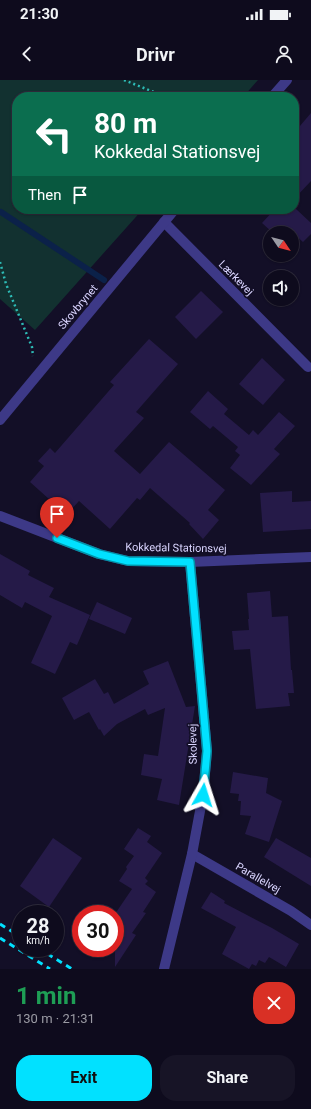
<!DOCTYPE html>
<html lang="en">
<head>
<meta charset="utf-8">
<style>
  :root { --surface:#0e0b1d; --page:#171426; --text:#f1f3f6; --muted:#9b9ba4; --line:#2e2b3b; --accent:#01e1ff }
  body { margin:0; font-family:Roboto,sans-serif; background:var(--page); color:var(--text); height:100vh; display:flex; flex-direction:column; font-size:15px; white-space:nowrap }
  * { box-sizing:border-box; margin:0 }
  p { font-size:13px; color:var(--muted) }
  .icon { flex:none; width:22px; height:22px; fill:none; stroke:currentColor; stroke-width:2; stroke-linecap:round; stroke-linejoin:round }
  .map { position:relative; height:889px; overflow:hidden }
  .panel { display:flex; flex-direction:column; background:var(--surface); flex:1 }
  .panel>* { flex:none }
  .top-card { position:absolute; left:12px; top:12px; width:287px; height:122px; border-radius:16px; box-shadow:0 1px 3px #0004,0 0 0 1px var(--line); background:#0b6e4f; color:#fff; overflow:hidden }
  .needle { width:26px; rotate:125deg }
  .fabs { position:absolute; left:263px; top:146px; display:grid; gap:8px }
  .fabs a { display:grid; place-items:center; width:36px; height:36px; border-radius:50%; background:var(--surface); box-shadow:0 1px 3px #0004,0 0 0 1px var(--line); font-size:20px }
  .speed { position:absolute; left:12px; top:825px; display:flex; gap:8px; font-size:20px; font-weight:700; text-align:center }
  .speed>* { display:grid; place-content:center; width:52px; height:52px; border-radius:50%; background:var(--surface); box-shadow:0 1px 3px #0004,0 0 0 1px var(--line); line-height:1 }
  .speed small { font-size:10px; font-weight:400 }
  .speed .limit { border:6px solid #d22; background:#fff; color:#111 }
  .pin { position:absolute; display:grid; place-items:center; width:34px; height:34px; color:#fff; margin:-41px -17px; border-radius:50% 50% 50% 0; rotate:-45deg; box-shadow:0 0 4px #0007 }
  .pin .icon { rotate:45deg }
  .me { position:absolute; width:44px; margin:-22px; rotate:6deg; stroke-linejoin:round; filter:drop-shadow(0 0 3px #0008) }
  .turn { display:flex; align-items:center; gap:14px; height:84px; padding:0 16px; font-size:18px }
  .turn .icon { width:52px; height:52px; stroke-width:2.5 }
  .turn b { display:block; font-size:28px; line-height:34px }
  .then { display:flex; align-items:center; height:38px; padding:0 16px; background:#0003; gap:8px; font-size:15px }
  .round { display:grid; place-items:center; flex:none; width:42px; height:42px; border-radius:16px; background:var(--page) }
  .head { display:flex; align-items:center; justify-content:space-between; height:68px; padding:0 16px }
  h1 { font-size:24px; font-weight:700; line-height:30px; color:#1e9e55 }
  .button { display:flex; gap:8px; margin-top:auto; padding:8px 16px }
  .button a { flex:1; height:46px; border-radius:16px; background:var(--accent); color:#111; font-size:16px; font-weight:700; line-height:46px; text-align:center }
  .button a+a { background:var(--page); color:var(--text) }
  .status { display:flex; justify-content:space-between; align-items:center; height:28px; padding:0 20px; background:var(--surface); direction:ltr }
  .status svg { height:11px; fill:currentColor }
  header { display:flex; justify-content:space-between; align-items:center; height:52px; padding:0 16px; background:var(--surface); font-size:18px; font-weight:700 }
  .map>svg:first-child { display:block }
</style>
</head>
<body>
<div class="status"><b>21:30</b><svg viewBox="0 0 49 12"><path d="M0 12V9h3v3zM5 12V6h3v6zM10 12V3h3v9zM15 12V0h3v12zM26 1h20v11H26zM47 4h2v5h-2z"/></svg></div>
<header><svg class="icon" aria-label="back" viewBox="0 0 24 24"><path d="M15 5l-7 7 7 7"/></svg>Drivr<svg class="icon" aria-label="person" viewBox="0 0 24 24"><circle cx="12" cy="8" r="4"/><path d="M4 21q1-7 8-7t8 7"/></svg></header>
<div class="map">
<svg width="311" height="889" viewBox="0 0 311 889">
  <rect width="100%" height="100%" fill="#130f27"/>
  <polygon fill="#123130" points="0,0 258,0 243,17 17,17 17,129 143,129 35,250 0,219"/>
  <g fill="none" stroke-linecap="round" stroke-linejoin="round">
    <polyline stroke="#0b2149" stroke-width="6" points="1,132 104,200"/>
  </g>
  <g fill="#251a48">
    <polygon points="311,33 311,101 294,119 294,53"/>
    <polygon points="275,129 296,129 311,143 311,154 303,162 293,153 292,154 292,153 271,153 272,152 262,143"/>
    <polygon points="201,211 223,232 196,259 175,237"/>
    <polygon points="149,259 178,284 136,332 144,338 114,371 140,394 169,362 225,410 208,430 219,440 203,459 189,444 190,443 150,408 140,420 137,418 110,449 79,421 68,433 51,418 49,419 30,402 44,386 38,381 50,368 55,373 114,305 110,302"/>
    <polygon points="262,278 285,300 263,325 239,304"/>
    <polygon points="208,311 228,329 224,334 249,355 253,350 258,355 279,332 295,346 274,369 280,374 251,405 230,388 240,375 235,371 238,367 213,346 210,349 190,332"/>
    <polygon points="292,411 292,422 311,421 311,449 263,452 260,413"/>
    <polygon points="0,474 30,491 28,495 54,508 49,517 90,535 77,565 70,562 55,594 31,583 52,536 25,522 22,528 0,515"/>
    <polygon points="270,511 272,537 288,536 291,590 292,590 294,613 288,613 290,626 256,629 250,569 234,570 232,551 249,550 248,539 249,539 247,513"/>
    <polygon points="97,522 132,538 125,554 89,539"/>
    <polygon points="168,581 186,627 195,626 179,725 157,720 162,699 141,695 144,674 158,676 165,628 148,635 145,629 117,644 104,656 100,649 99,650 89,632 74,640 62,618 95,599 104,614 108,612 114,624 149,604 143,591"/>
    <polygon points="233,692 268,698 266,713 282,721 269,762 245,754 251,736 240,735 241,721 238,721 239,714 230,713"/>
    <polygon points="138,748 151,756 147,762 162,773 145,798 148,801 145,804 156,812 143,832 146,833 132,853 136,855 115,887 115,834 132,809 119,801 127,789 126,787 134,776 124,769"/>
    <polygon points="53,758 82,778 49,827 20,806"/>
    <polygon points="276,758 311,778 311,806 264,777"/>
    <polygon points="211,812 225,821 224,823 272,848 299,864 286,887 269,877 265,883 259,880 256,886 252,884 249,889 222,874 236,847 201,828"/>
  </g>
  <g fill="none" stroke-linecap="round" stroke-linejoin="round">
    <g stroke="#2dbbb5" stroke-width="2.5" stroke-dasharray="2 3" stroke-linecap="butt">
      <polyline points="124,0 166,17"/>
      <polyline points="220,17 258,16"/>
      <polyline points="0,182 6,204 32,267 33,276"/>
    </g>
    <g stroke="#3d3987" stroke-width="10">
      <polyline points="272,17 287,0"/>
      <polyline points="164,142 308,287"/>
      <polyline points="0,340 175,129"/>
      <polyline points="0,436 99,474 128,481 190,482 311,477"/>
      <polyline points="192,774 291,831 311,845"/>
      <polyline points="164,889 192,774 203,715 207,671 190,482"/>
    </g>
    <g stroke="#01e1ff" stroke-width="3" stroke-dasharray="6 5" stroke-linecap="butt">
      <polyline points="0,844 21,857"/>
      <polyline points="0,858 50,889"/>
      <polyline points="38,868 72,889"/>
    </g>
  </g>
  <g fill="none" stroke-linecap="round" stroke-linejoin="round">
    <g stroke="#0192a6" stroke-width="10">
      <polyline id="route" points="57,458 99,474 128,481 190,482 207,671 203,715"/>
    </g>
    <use href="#route" stroke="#01e1ff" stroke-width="7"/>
  </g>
  <g text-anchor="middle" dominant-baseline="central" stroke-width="3.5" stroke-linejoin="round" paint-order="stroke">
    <g font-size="11" fill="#dad5ff" stroke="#130f27">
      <text transform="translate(236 198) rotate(45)">Lærkevej</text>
      <text transform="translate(78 227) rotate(-50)">Skovbrynet</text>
      <text transform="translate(176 468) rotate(1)">Kokkedal Stationsvej</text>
      <text transform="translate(193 664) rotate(-91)">Skolevej</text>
      <text transform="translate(258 798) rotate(30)">Parallelvej</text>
    </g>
  </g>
</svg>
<div class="fabs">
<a><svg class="needle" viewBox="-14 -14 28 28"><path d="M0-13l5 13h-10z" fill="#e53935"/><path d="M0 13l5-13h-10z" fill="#9b9ba4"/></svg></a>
<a><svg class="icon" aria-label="sound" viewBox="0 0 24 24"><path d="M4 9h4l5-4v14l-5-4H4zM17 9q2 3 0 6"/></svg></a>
</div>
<div class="speed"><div>28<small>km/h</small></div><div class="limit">30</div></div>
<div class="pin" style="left:57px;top:458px;background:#d93025"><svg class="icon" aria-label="arrive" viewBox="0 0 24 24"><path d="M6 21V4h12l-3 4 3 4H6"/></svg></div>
<svg class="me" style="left:203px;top:715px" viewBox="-20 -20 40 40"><path d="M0-17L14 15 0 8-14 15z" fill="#01e1ff" stroke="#fff" stroke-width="4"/></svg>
<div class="top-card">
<div class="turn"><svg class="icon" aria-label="left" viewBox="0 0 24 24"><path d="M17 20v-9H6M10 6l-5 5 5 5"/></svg><div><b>80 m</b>Kokkedal Stationsvej</div></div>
<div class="then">Then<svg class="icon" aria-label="arrive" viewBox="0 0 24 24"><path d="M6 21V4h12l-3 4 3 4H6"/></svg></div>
</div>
</div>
<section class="panel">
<div class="head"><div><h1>1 min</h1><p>130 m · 21:31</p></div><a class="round" style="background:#d93025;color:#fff"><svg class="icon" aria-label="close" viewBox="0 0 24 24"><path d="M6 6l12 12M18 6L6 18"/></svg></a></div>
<div class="button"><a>Exit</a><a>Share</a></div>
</section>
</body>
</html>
